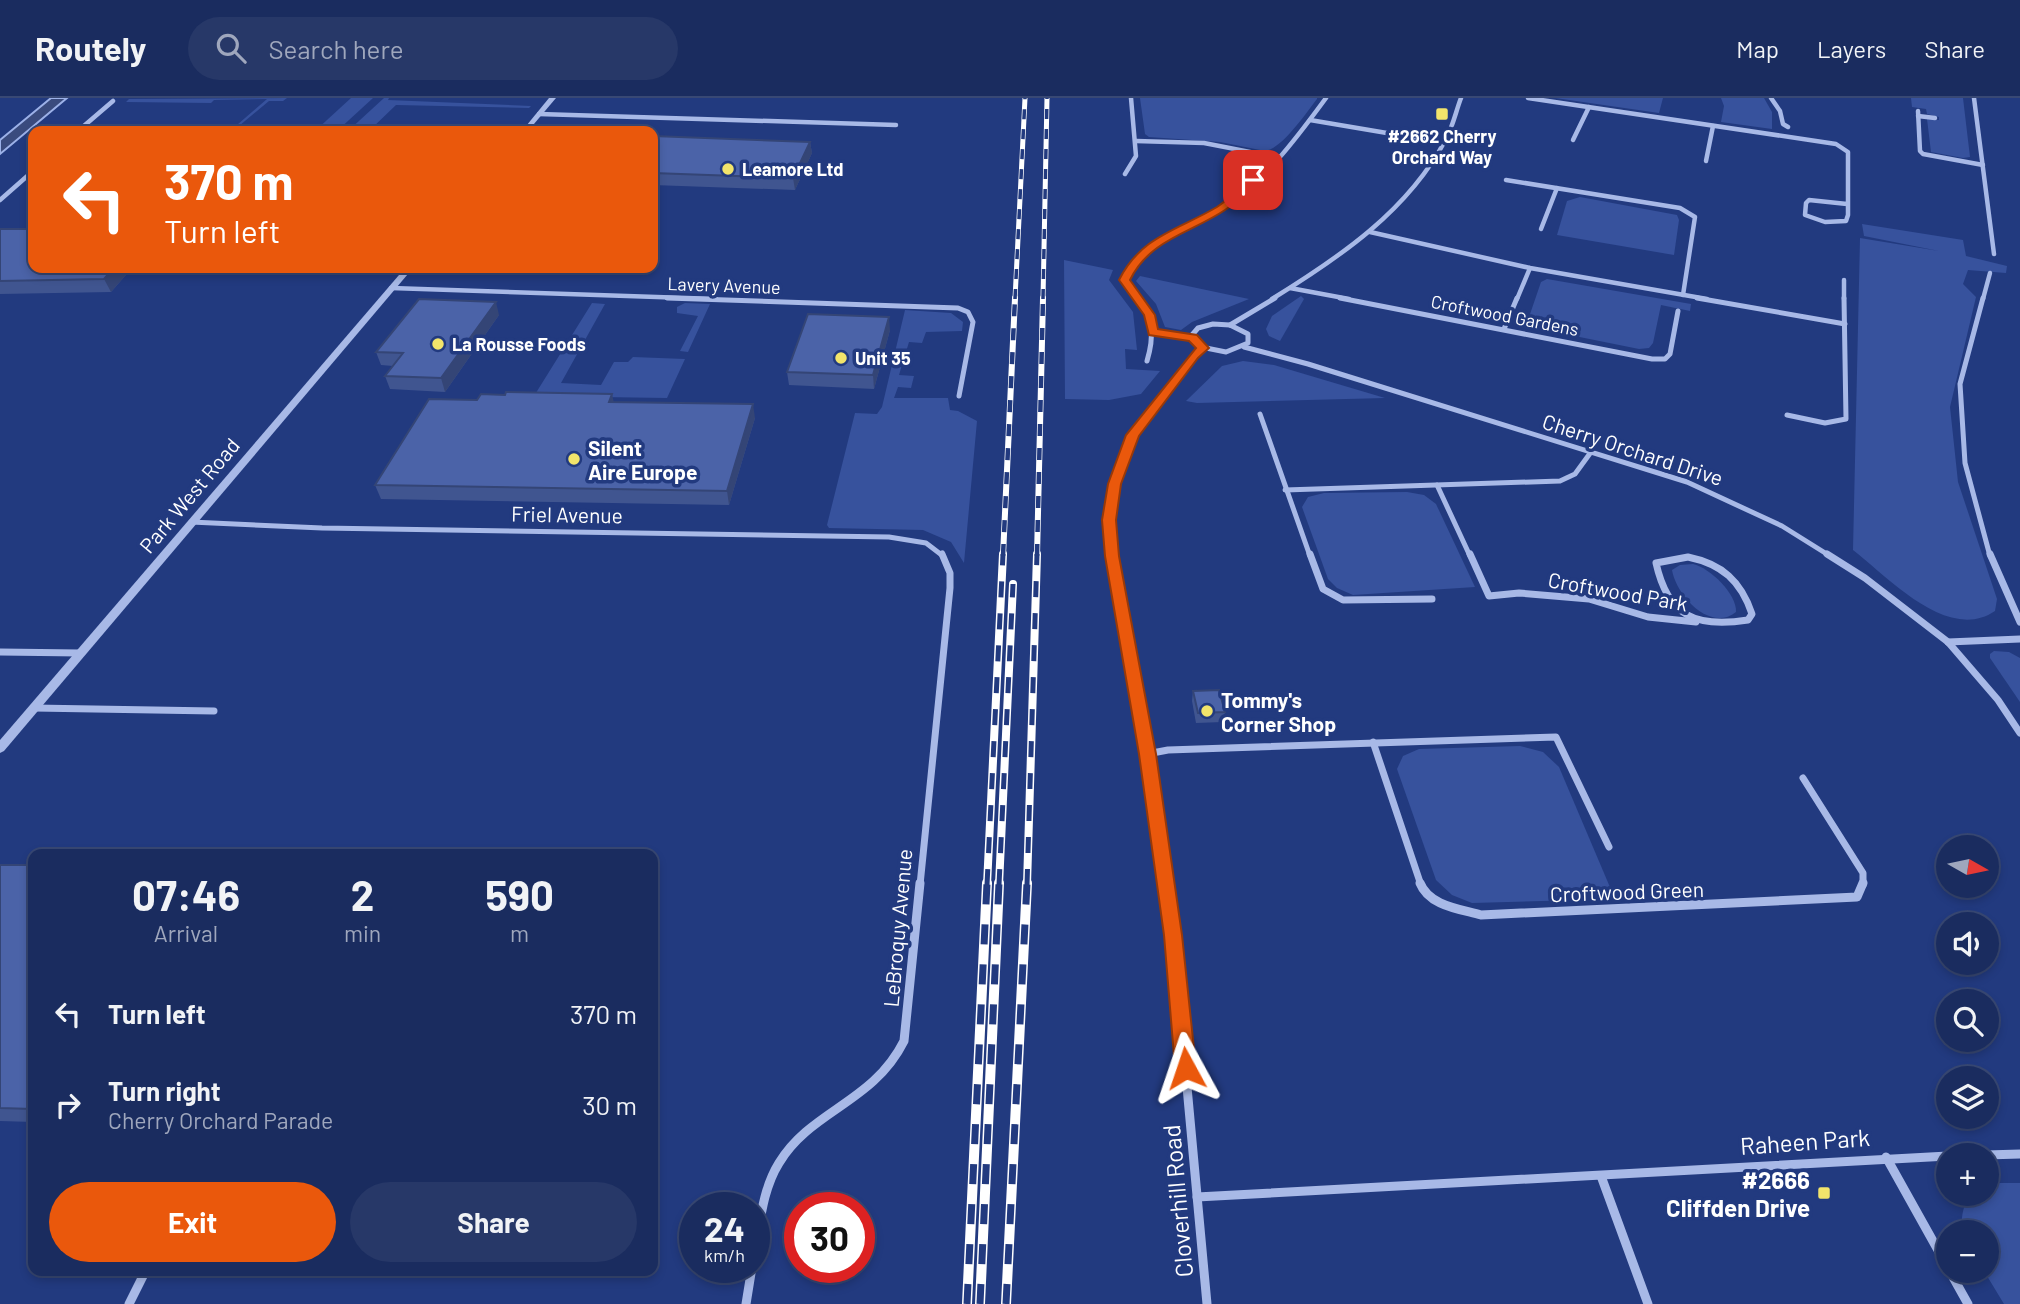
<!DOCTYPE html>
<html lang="en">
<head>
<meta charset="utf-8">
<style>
  :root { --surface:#1a2c5f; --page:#273868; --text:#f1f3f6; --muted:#9fa7bd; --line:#384874; --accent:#ea580c }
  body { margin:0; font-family:Barlow,sans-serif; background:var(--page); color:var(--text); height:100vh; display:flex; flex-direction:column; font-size:26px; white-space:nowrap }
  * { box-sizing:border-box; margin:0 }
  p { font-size:23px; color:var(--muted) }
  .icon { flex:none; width:38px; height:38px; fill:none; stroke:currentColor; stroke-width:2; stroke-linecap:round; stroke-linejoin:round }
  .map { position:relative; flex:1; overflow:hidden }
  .panel { position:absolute; left:28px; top:751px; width:630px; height:427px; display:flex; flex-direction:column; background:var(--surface); border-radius:14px; box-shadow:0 4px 10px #0003,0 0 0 2px var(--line) }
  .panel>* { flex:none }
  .top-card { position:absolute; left:28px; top:28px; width:630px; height:147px; border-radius:14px; box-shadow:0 4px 10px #0003,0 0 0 2px var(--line); background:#ea580c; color:#fff; overflow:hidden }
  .needle { width:46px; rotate:99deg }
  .buttons { position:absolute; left:1936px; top:737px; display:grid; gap:14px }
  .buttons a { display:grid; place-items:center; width:63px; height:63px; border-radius:50%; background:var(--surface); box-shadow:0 4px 10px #0003,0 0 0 2px var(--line); font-size:35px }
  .speed { position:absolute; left:679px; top:1094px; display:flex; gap:14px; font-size:35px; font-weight:700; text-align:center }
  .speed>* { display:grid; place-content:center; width:91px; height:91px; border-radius:50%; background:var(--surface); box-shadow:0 4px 10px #0003,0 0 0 2px var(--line); line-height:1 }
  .speed small { font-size:18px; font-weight:400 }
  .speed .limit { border:10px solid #d22; background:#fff; color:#111 }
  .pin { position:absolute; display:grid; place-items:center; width:60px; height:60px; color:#fff; margin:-30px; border-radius:14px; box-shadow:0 4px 10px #0006 }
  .me { position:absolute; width:77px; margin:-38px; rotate:355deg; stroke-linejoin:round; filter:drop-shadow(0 0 5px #0008) }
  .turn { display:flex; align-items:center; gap:24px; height:147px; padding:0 21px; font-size:32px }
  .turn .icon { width:91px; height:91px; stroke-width:2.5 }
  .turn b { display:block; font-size:49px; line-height:60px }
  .eta { display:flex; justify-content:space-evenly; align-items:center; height:119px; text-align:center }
  .eta b { font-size:42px; font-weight:700; line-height:49px }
  .button { display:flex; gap:14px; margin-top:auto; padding:14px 21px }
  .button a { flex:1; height:80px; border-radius:42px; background:var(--accent); color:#fff; font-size:28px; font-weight:700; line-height:80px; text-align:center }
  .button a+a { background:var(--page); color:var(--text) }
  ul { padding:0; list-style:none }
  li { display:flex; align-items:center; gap:21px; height:91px; padding:0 21px }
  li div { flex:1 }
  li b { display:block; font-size:26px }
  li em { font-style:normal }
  header { display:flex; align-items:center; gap:42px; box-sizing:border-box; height:98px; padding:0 35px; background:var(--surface); border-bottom:2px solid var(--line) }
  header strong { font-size:33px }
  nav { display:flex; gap:38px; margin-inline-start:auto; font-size:24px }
  .search { width:490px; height:63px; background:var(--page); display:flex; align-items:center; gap:18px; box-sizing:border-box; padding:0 24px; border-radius:38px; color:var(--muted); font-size:26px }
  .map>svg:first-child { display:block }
</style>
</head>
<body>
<header>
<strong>Routely</strong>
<div class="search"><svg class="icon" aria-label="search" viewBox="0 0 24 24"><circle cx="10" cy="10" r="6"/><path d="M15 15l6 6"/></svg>Search here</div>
<nav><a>Map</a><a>Layers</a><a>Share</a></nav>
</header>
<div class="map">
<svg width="2020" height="1206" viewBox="0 0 2020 1206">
  <rect width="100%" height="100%" fill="#223a7f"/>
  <g fill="#37529d">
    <polygon points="287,0 283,3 269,3 233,33 230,33 267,1 214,2 211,5 126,4 129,1"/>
    <polygon points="351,0 373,0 337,33 315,33"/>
    <polygon points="384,0 389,0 388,2 531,8 529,10 396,7 370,32 396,33 348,33"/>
    <path d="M1140 0H1317V1C1306 15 1282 51 1265 53L1220 44 1149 39 1145 36Z"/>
    <polygon points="1555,0 1663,0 1659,15"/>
    <polygon points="1721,0 1764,0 1772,14 1772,31 1721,24 1724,8"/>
    <polygon points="1911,0 1963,0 1970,59 1963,60 1931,54 1927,21 1939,22 1939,19 1927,16 1926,11 1912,9"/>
    <polygon points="1580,99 1677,117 1679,122 1674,157 1557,137 1567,103"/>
    <path d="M1862 126 1963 142 1966 158 2007 168 2006 175 1968 172 1963 186 1976 199 1950 309 1958 384 1997 501 1995 513C1948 545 1889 480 1853 452L1860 140 1939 153 1864 138Z"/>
    <polygon points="1064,162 1113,172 1109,182 1133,214 1137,252 1125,251 1126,271 1160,273 1141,296 1109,302 1065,301"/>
    <polygon points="1140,178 1249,201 1192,224 1181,232 1165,229 1156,206 1136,183"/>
    <polygon points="1547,181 1691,206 1690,213 1661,207 1653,245 1649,250 1639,251 1535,230 1528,222 1541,184"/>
    <polygon points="1301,198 1304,201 1280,243 1269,238 1266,231 1272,218"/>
    <polygon points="592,205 605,206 561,285 601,287 614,264 628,264 633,259 685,261 667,300 534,298"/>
    <polygon points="685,205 710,206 688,254 680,253 698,218 677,215 677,209"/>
    <polygon points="905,212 951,215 963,224 962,233 926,234 922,245 909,244 899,277 914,278 911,290 898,289 894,300 948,300 950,312 958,313 977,323 964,465 951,444 923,432 829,430 827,427 855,315 877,316 882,309"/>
    <polygon points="1243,263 1274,267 1385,300 1197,305 1186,303 1222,268"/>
    <polygon points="1407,394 1424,397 1436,406 1475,489 1353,497 1337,490 1328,481 1302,409 1308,399 1324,395"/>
    <path d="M1693 466C1710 470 1737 496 1736 514 1710 535 1676 497 1672 472L1680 467Z"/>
    <polygon points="1994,553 2009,554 2020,560 2020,604 1990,560 1990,556"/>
    <polygon points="1520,648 1543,654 1559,669 1615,801 1472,805 1452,797 1436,782 1397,671 1403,658 1419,651"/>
    <path d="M1986 1085H2020V1206H2004L1984 1173 1986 1172V1134H1964C1959 1120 1964 1109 1969 1096H1986Z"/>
  </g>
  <polygon fill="#3a4b7e" stroke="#9cb1e8" stroke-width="2" points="51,0 67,0 0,56 0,42"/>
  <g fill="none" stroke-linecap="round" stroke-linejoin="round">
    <g stroke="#a8b9e7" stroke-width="4.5">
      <polyline points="1528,0 1836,46 1848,54 1848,117 1846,123 1825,124 1805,117 1806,105 1809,102 1847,106"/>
      <polyline points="1771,0 1780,13 1783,26 1788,29"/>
      <polyline points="1974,0 1994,156"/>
      <polyline points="1918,13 1920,53 1923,56 1983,67"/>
      <polyline points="539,16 896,27"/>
      <polyline points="1918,18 1935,20"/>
      <polyline points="1310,22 1446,45"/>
      <polyline points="78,33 113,3"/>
      <polyline points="1573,42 1589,9"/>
      <polyline points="1136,43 1204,45 1276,59"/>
      <polyline points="1706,63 1713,28"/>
      <polyline points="1125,76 1136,58 1131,0"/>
      <polyline points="1506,82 1680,110 1695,119 1683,197"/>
      <polyline points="0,102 33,73"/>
      <polyline points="1541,131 1557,90"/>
      <polyline points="1370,134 1530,170 1707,201"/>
      <polyline points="1844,182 1844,201"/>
      <polyline points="391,190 716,201"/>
      <polyline points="1290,190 1349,201"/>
      <path d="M1140 201 1125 182C1130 147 1192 129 1218 113 1262 87 1296 41 1326 0"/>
      <path d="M1272 201C1340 159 1408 113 1446 41 1453 28 1456 13 1461 0"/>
      <polyline points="1517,201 1530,170"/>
      <polyline points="1983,201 1990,175"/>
    </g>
    <g stroke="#a8b9e7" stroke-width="5">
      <polyline points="667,200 958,210 968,214 973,224 959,298"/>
      <path d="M1138 200C1154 219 1154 240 1147 263"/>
      <polyline points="1340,200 1652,261 1665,261 1670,256 1678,213"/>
      <polyline points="1697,200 1845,226"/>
      <polyline points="1983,200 1960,286 1965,365 1990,458"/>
      <polygon points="1213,226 1230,227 1248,236 1248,245 1226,254 1201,249 1192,237 1198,230"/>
      <polyline points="1230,227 1275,200"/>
      <polyline points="1504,231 1517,200"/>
      <polyline points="1153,234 1193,240"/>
      <polyline points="1244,249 1308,266 1687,384 1782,428 1830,458"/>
      <polyline points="1260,316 1310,458"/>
      <polyline points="1787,317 1825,325 1846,321 1844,200"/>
      <polyline points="1437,387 1470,458"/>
      <polyline points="1285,392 1560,383 1575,376 1591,354"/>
      <polyline points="191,424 322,430 889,439 926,445 943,458"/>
      <polyline points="1112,458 1109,422 1114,385 1133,337 1203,250"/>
    </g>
    <g stroke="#a8b9e7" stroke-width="7">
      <polyline points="1112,456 1147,656 1166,787"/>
      <polyline points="1310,456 1323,491 1343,502 1432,501"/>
      <polyline points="1470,456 1489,498 1519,495 1589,501 1648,519 1696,524"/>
      <polyline points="1827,456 1865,480 1948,544 1998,602 2020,635"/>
      <polyline points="1990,456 2020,524"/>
      <path d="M1688 459C1722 466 1741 483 1752 516L1748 522C1696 530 1668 519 1656 465Z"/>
      <polyline points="1948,544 2020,541"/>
      <polyline points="0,554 80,555"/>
      <polyline points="34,610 214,613"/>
      <polyline points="1373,644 1421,787"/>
      <polyline points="1147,656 1168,652 1556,639 1609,749"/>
      <polyline points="1803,680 1863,775 1863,787"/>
      <polyline points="920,787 950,490 950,475 942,456"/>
    </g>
    <g stroke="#a8b9e7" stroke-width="9">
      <polyline points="1166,785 1173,837 1207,1206"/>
      <path d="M1420 785C1429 808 1460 811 1481 817L1857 799 1863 785"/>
      <polyline points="1986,1057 2020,1056"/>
      <polyline points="1886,1059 1948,1170"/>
      <polyline points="1601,1078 1648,1206"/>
      <polyline points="1197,1099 1948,1058"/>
      <path d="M754 1158C760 1127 762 1092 779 1065 811 1012 873 1005 904 943L920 785"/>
      <polyline points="1949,1172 1968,1206"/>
      <polyline points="129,1206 146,1172"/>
      <polyline points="746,1206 752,1169"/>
    </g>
    <g fill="#a8b9e7" fill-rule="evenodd">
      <polygon points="549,0 556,0 528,33 522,33"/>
      <polygon points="405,170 413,170 4,653 0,655 0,642"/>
    </g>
    <g stroke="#fff" stroke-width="5">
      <g id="rail-far3">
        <polyline points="1015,201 1025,0"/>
        <polyline points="1043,201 1047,0"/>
      </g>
    </g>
    <g stroke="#fff" stroke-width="6">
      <g id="rail-far2">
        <polyline points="1003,458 1015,200"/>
        <polyline points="1037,458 1043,200"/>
      </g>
    </g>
    <g stroke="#fff" stroke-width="8">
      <g id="rail-far1">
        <polyline points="987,787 1003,456"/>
        <polyline points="999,787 1013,486"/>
        <polyline points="1027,787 1037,456"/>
      </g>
    </g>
    <g stroke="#fff" stroke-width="10">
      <g id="rail">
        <polyline points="967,1206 987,785"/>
        <polyline points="980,1206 999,785"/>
        <polyline points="1006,1206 1027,785"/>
      </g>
    </g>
    <use href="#rail-far3" stroke="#223a7f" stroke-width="3.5" stroke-dasharray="10" stroke-linecap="butt"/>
    <use href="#rail-far2" stroke="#223a7f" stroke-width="4.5" stroke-dasharray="12" stroke-linecap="butt"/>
    <use href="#rail-far1" stroke="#223a7f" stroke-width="5" stroke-dasharray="16" stroke-linecap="butt"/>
    <use href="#rail" stroke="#223a7f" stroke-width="7" stroke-dasharray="20" stroke-linecap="butt"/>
  </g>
  <g fill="#405590">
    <polygon points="653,38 810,44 812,55 795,92 653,87"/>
    <polygon points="0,131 132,170 111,194 0,196"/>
    <polygon points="234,170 341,170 335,176 235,172"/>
    <polygon points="499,217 445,294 390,291 385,278 393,268 381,267 376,254"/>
    <polygon points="890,232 874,291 789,287 787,274"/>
    <polygon points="477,302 614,304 755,320 729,407 381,401 375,387"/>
    <polygon points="1193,593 1225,614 1223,624 1196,625 1192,603"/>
    <polygon points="0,767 33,767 33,1024 0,1023"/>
  </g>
  <g fill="#344576">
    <polygon points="810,44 812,55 795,92 793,80"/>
    <polygon points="114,170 132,170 111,194 104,181"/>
    <polygon points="333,170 341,170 335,176"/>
    <polygon points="496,204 499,217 445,294 441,280"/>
    <polygon points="889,219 890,232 874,291 873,277"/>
    <polygon points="612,296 615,310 609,304"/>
    <polygon points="753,306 755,320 729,407 727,393"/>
  </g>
  <g fill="#4b63a8" stroke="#344576" stroke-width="2">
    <polygon points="653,38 810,44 793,80 653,75"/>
    <polygon points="0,131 33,131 33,170 114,170 104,181 0,183"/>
    <polygon points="419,201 496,204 441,280 385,278 403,255 376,254"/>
    <polygon points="808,216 889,219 873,277 787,274"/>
    <polygon points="506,294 612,296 609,304 753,306 727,393 375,387 429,301 477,302 481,296 505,297"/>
    <polygon points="1219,592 1225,614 1198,615 1193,593"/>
    <polygon points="0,767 33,767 33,1011 0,1010"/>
  </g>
  <path fill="#ea580c" stroke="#983908" stroke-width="2" d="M1250 80 1258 82C1249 93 1237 104 1225 112 1191 135 1150 141 1130 182L1155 217 1158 231 1197 237 1209 250 1198 260 1139 338 1121 386 1116 422 1119 458 1156 656 1182 837 1196 970 1193 977 1186 979 1178 977 1175 970 1164 837 1139 656 1105 458 1102 422 1108 386 1126 337 1196 250 1189 243 1149 237 1144 217 1119 182C1141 138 1178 132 1217 109 1229 101 1239 90 1250 80Z"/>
  <g fill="#f2e46b" stroke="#223a7f" stroke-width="2.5">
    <rect x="1435" y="9" width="14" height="14" rx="3.5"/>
    <circle cx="728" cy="71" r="7"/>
    <circle cx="438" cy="246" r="7"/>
    <circle cx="841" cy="260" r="7"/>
    <circle cx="574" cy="361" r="7"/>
    <circle cx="1207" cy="613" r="7"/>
    <rect x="1817" y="1088" width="14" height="14" rx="3.5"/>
  </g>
  <g text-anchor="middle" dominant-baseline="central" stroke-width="7" stroke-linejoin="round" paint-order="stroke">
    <g font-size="18" font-weight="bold" fill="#fff" stroke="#223a7f" text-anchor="start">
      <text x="1442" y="38" text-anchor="middle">#2662 Cherry<tspan x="1442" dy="21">Orchard Way</tspan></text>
      <text x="742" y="71">Leamore Ltd</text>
      <text x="452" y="246">La Rousse Foods</text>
      <text x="855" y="260">Unit 35</text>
    </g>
    <g font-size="18" fill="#fff" stroke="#223a7f">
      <text transform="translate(724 187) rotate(2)">Lavery Avenue</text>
      <text transform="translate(1505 217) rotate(11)">Croftwood Gardens</text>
    </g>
    <g font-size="21" font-weight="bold" fill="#fff" stroke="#223a7f" text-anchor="start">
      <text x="588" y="349">Silent<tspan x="588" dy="24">Aire Europe</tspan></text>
      <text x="1221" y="601">Tommy's<tspan x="1221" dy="24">Corner Shop</tspan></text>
    </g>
    <g font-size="21" fill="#fff" stroke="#223a7f">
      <text transform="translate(1633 351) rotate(18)">Cherry Orchard Drive</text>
      <text transform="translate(189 397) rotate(-50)">Park West Road</text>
      <text transform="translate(567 416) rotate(1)">Friel Avenue</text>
      <text transform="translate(1618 493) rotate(10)">Croftwood Park</text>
      <text transform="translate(1627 793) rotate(-2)">Croftwood Green</text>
      <text transform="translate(897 830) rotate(-85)">LeBroquy Avenue</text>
    </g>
    <g font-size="24" fill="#fff" stroke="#223a7f">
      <text transform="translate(1805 1043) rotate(-4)">Raheen Park</text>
      <text transform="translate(1177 1103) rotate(-95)">Cloverhill Road</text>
    </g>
    <g font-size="24" font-weight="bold" fill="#fff" stroke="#223a7f" text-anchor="end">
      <text x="1810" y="1081">#2666<tspan x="1810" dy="28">Cliffden Drive</tspan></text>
    </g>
  </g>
</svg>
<div class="buttons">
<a><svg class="needle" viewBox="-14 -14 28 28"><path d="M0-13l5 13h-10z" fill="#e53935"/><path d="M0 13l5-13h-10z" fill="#9fa7bd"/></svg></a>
<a><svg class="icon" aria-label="sound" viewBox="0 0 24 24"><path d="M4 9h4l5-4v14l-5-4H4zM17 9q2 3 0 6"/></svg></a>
<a><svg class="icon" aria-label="search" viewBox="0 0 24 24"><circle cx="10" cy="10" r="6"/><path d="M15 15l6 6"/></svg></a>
<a><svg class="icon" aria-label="layers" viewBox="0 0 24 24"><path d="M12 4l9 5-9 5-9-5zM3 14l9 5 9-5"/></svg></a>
<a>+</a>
<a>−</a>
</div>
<div class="speed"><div>24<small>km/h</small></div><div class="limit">30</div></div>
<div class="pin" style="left:1253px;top:82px;background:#d93025"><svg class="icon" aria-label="arrive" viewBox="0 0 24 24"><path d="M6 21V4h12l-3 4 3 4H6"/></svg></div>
<svg class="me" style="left:1186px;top:970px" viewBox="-20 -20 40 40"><path d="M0-17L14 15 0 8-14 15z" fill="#ea580c" stroke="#fff" stroke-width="4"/></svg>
<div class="top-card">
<div class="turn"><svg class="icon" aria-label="left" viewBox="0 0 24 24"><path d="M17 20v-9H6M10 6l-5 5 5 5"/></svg><div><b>370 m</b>Turn left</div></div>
</div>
<section class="panel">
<div class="eta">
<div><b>07:46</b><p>Arrival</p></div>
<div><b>2</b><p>min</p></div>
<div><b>590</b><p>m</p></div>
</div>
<ul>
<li><svg class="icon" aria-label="left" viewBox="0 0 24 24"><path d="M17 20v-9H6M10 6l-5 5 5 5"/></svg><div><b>Turn left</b></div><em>370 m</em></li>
<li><svg class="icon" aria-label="right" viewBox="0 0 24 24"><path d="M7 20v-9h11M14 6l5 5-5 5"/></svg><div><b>Turn right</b><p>Cherry Orchard Parade</p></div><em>30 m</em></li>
</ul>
<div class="button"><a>Exit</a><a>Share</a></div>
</section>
</div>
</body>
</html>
